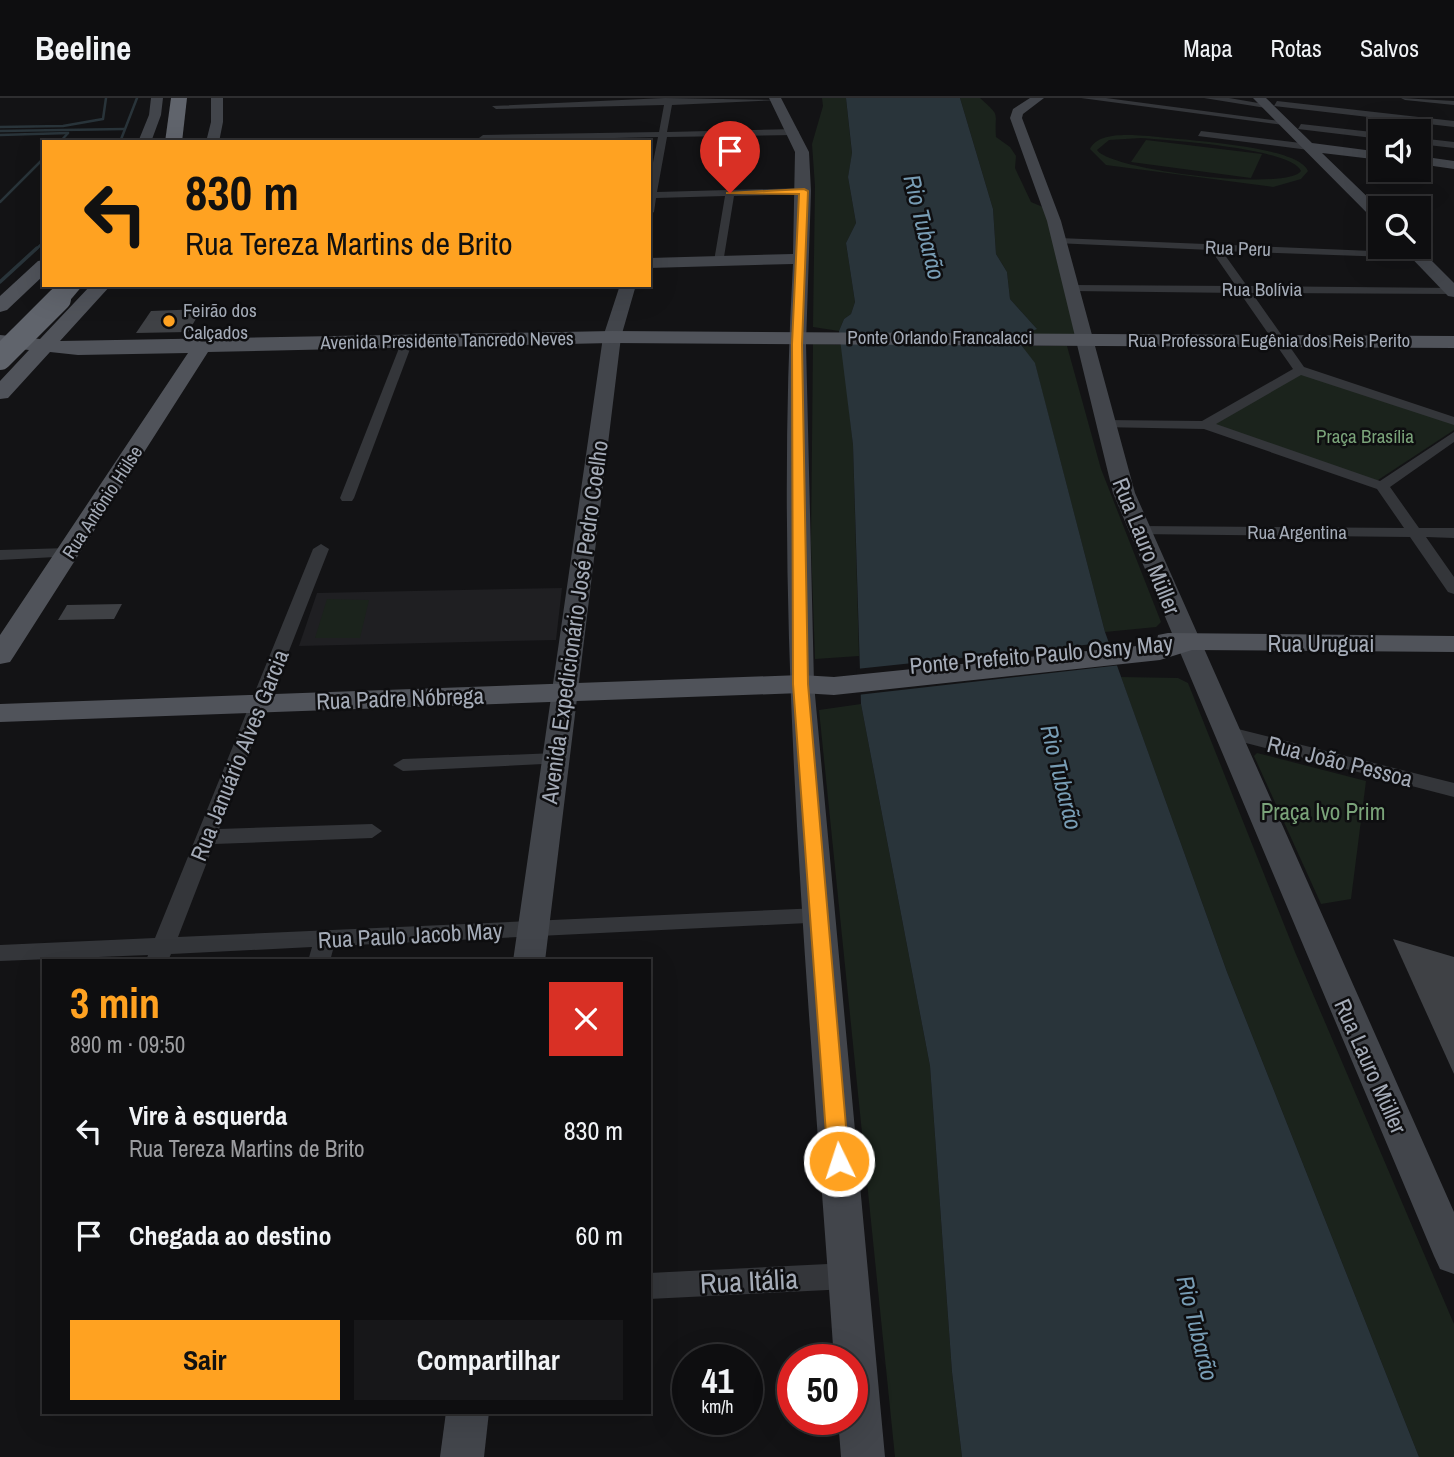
<!DOCTYPE html>
<html lang="pt">
<head>
<meta charset="utf-8">
<style>
  :root { --surface:#0e0e10; --page:#171719; --text:#f1f3f6; --muted:#9b9c9f; --line:#2e2e30; --accent:#ffa221 }
  body { margin:0; font-family:"Archivo Narrow",sans-serif; background:var(--page); color:var(--text); height:100vh; display:flex; flex-direction:column; font-size:26px; white-space:nowrap }
  * { box-sizing:border-box; margin:0 }
  p { font-size:23px; color:var(--muted) }
  .icon { flex:none; width:38px; height:38px; fill:none; stroke:currentColor; stroke-width:2; stroke-linecap:round; stroke-linejoin:round }
  .map { position:relative; flex:1; overflow:hidden }
  .details { position:absolute; left:42px; top:861px; width:609px; height:455px; display:flex; flex-direction:column; background:var(--surface); border-radius:0px; box-shadow:0 7px 28px #0002,0 0 0 2px var(--line) }
  .details>* { flex:none }
  .guide { position:absolute; left:42px; top:42px; width:609px; height:147px; border-radius:0px; box-shadow:0 7px 28px #0002,0 0 0 2px var(--line); background:#ffa221; color:#111; overflow:hidden }
  .fabs { position:absolute; left:1368px; top:21px; display:grid; gap:14px }
  .fabs a { display:grid; place-items:center; width:63px; height:63px; border-radius:0px; background:var(--surface); box-shadow:0 7px 28px #0002,0 0 0 2px var(--line); font-size:35px }
  .speed { position:absolute; left:672px; top:1246px; display:flex; gap:14px; font-size:35px; font-weight:700; text-align:center }
  .speed>* { display:grid; place-content:center; width:91px; height:91px; border-radius:50%; background:var(--surface); box-shadow:0 7px 28px #0002,0 0 0 2px var(--line); line-height:1 }
  .speed small { font-size:18px; font-weight:400 }
  .speed .limit { border:10px solid #d22; background:#fff; color:#111 }
  .pin { position:absolute; display:grid; place-items:center; width:60px; height:60px; color:#fff; margin:-72px -30px; border-radius:50% 50% 50% 0; rotate:-45deg; box-shadow:0 0 7px #0007 }
  .pin .icon { rotate:45deg }
  .me { position:absolute; width:77px; margin:-38px; rotate:356deg; stroke-linejoin:round; filter:drop-shadow(0 0 5px #0008) }
  .turn { display:flex; align-items:center; gap:24px; height:147px; padding:0 28px; font-size:32px }
  .turn .icon { width:91px; height:91px; stroke-width:2.5 }
  .turn b { display:block; font-size:49px; line-height:60px }
  .round { display:grid; place-items:center; flex:none; width:74px; height:74px; border-radius:0px; background:var(--page) }
  .overview { display:flex; align-items:center; justify-content:space-between; height:119px; padding:0 28px }
  h1 { font-size:42px; font-weight:800; line-height:52px; color:var(--accent) }
  .cta { display:flex; gap:14px; margin-top:auto; padding:14px 28px }
  .cta a { flex:1; height:80px; border-radius:0px; background:var(--accent); color:#111; font-size:28px; font-weight:800; line-height:80px; text-align:center }
  .cta a+a { background:var(--page); color:var(--text) }
  ul { padding:0; list-style:none }
  li { display:flex; align-items:center; gap:21px; height:105px; padding:0 28px }
  li div { flex:1 }
  li b { display:block; font-size:26px }
  li em { font-style:normal }
  header { display:flex; align-items:center; gap:42px; box-sizing:border-box; height:98px; padding:0 35px; background:var(--surface); border-bottom:2px solid var(--line) }
  header strong { font-size:33px }
  nav { display:flex; gap:38px; margin-inline-start:auto; font-size:24px }
  .map>svg:first-child { display:block }
</style>
</head>
<body>
<header>
<strong>Beeline</strong>
<nav><a>Mapa</a><a>Rotas</a><a>Salvos</a></nav>
</header>
<div class="map">
<svg width="1454" height="1359" viewBox="0 0 1454 1359">
  <rect width="100%" height="100%" fill="#131315"/>
  <polygon fill="#1f1f22" points="562,490 556,542 299,548 317,495"/>
  <g fill="#1b231c" fill-rule="evenodd">
    <polygon points="822,0 846,0 852,56 848,79 856,125 846,145 855,204 851,216 844,221 839,233 813,229 815,88 812,46 823,8"/>
    <path d="M960 0H980C1002 20 994 12 996 39L1010 49 1016 58 1015 70 1031 104 1045 110 1076 236H1025L1036 230 1010 201 1007 174 996 156 993 111Z"/>
    <path d="M1149 38C1178 42 1298 47 1308 73L1301 81 1273 89 1106 67 1090 51C1098 33 1132 37 1149 38ZM1141 40C1168 42 1291 50 1301 73 1286 94 1109 72 1097 52L1109 42Z"/>
    <polygon points="1146,42 1262,56 1251,80 1131,64"/>
    <polygon points="813,246 842,247 853,347 859,558 815,561 811,446"/>
    <polygon points="1022,248 1067,248 1101,371 1161,524 1156,529 1105,534 1035,266"/>
    <polygon points="1302,275 1454,326 1454,332 1375,384 1213,327"/>
    <polygon points="327,501 369,502 360,540 315,540"/>
    <polygon points="1121,579 1178,580 1188,585 1295,854 1454,1226 1454,1359 1419,1359 1227,874"/>
    <polygon points="861,606 930,968 952,1274 962,1359 895,1359 819,612"/>
    <polygon points="1257,655 1366,683 1351,801 1321,806 1254,658"/>
  </g>
  <polygon fill="#29343a" points="846,0 960,0 993,111 996,156 1007,174 1010,201 1037,231 1025,236 1022,248 1035,265 1105,534 1227,874 1419,1359 962,1359 952,1274 930,968 861,606 853,347 839,233 844,221 851,216 855,204 846,145 856,125 848,79 852,55"/>
  <polygon fill="#131315" points="1112,544 1121,567 857,597 856,571"/>
  <g fill="none" stroke-linecap="round" stroke-linejoin="round">
    <g stroke="#29343a" stroke-width="2.5">
      <polyline points="0,29 63,28 103,21 106,0"/>
      <polyline points="0,33 124,31"/>
      <polyline points="0,37 68,35"/>
      <polyline points="60,44 68,35"/>
      <polyline points="120,44 137,0"/>
      <polyline points="0,104 44,60"/>
      <polyline points="35,152 44,144"/>
    </g>
    <polyline stroke="#29343a" stroke-width="3.5" points="0,184 37,150"/>
  </g>
  <g fill="#3f4145">
    <polygon points="202,211 188,234 136,235 151,213"/>
    <polygon points="122,506 114,521 58,522 67,507"/>
    <polygon points="1393,841 1454,859 1454,976"/>
  </g>
  <g fill="none" stroke-linecap="round" stroke-linejoin="round">
    <g fill="#34363a" fill-rule="evenodd">
      <polygon points="665,0 781,2 672,7 667,34 795,31 799,34 795,37 667,39 657,94 804,90 809,93 804,96 734,98 723,165 714,163 725,98 656,100 654,114 649,117 649,85 658,39 483,43 479,40 483,37 659,34 664,7 496,11 492,8"/>
      <polygon points="1081,0 1106,0 1288,24 1284,27"/>
      <polygon points="1204,0 1229,0 1270,7 1266,10"/>
      <polygon points="1401,0 1454,3 1454,7 1405,2"/>
      <polygon points="1277,3 1454,23 1454,29 1274,8"/>
      <polygon points="1301,26 1381,35 1381,41 1298,31"/>
      <polygon points="1201,33 1309,46 1314,49 1309,52 1198,38"/>
      <polygon points="1419,40 1454,44 1454,50 1419,46"/>
      <polygon points="1059,140 1421,155 1422,157 1417,160 1222,153 1247,188 1454,190 1453,196 1252,195 1304,269 1454,319 1454,327 1301,277 1216,326 1380,383 1454,334 1454,344 1390,389 1419,430 1454,430 1454,440 1426,439 1454,479 1454,496 1448,494 1410,439 1135,436 1135,430 1140,428 1404,430 1377,391 1204,331 1099,329 1099,323 1104,322 1202,323 1293,271 1240,195 1071,193 1065,190 1071,187 1236,188 1211,152 1055,145 1055,141"/>
      <polygon points="403,240 413,243 354,400 352,403 342,403 340,400"/>
      <polygon points="321,446 329,451 219,731 372,726 382,733 372,740 214,746 178,839 820,810 828,812 831,818 828,824 334,848 330,863 308,863 312,849 171,856 168,863 146,863 148,857 0,863 0,847 155,840 313,451"/>
      <polygon points="68,450 76,455 74,458 0,462 0,452"/>
      <polygon points="1226,628 1454,685 1454,699 1219,638 1217,634 1219,630"/>
      <polygon points="556,655 563,657 565,661 563,665 403,673 393,667 403,661"/>
      <polygon points="848,1165 858,1169 862,1178 858,1187 848,1191 649,1201 649,1175"/>
    </g>
    <g fill="#42454b" fill-rule="evenodd">
      <polygon points="151,0 163,0 161,17 151,44 138,44 149,17"/>
      <polygon points="211,0 223,0 223,24 219,44 206,44 211,24"/>
      <path d="M769 0H781L809 54 811 93 806 246 814 586 885 1359H841L838 1321H852V1262H834C809 897 772 531 793 166L649 170V160L793 156 795 54Z"/>
      <polygon points="1030,0 1044,0 1023,16 1022,20 1061,123 1135,395 1454,1114 1454,1176 1440,1171 1434,1158 1113,395 1047,123 1010,20 1013,11"/>
      <polygon points="1253,0 1266,0 1312,45 1381,54 1381,62 1322,55 1381,112 1381,125 1376,124"/>
      <polygon points="1419,58 1454,63 1454,71 1419,66"/>
      <polygon points="1401,149 1418,149 1454,185 1454,199 1448,198"/>
      <polygon points="620,187 636,187 621,239 545,863 513,863 603,239"/>
      <polygon points="446,1314 489,1314 484,1359 440,1359"/>
    </g>
    <g fill="#50535a" fill-rule="evenodd">
      <polygon points="44,162 44,177 7,212 0,214 0,198 38,163"/>
      <polygon points="91,187 111,187 60,243 612,233 1454,238 1454,250 612,245 208,254 14,558 10,564 0,566 0,537 188,255 78,257 50,254 8,300 0,301 0,283 29,252 0,249 0,237 40,241"/>
      <polygon points="1168,535 1454,538 1454,554 1192,552 1160,562 834,597 801,595 0,624 0,606 801,577 834,579 1156,546 1158,537"/>
    </g>
    <g fill="#60646c" fill-rule="evenodd">
      <polygon points="171,0 187,0 182,44 165,44"/>
      <polygon points="60,187 83,187 67,206 59,208 48,201"/>
    </g>
    <polyline stroke="#60646c" stroke-width="24" points="0,260 59,201"/>
  </g>
  <polygon fill="#ffa221" stroke="#a66915" stroke-width="2" points="804,91 808,93 802,246 808,586 849,1063 846,1070 839,1072 831,1070 828,1063 793,586 792,246 799,96 726,95"/>
  <circle fill="#ffa221" stroke="#0e0e10" stroke-width="2.5" cx="169" cy="223" r="7"/>
  <g text-anchor="middle" dominant-baseline="central" stroke-width="5" stroke-linejoin="round" paint-order="stroke">
    <g font-size="19" fill="#a4abb7" stroke="#0e0e10">
      <text transform="translate(1238 150) rotate(2)">Rua Peru</text>
      <text x="1262" y="191">Rua Bolívia</text>
      <text x="940" y="239">Ponte Orlando Francalacci</text>
      <text transform="translate(447 242) rotate(-1)">Avenida Presidente Tancredo Neves</text>
      <text x="1269" y="242">Rua Professora Eugênia dos Reis Perito</text>
      <text transform="translate(102 404) rotate(-57)">Rua Antônio Hülse</text>
      <text x="1297" y="434">Rua Argentina</text>
    </g>
    <g font-size="19" fill="#a4abb7" stroke="#0e0e10" text-anchor="start">
      <text x="183" y="212">Feirão dos<tspan x="183" dy="22">Calçados</tspan></text>
    </g>
    <g font-size="19" fill="#7aa379" stroke="#0e0e10">
      <text x="1365" y="338">Praça Brasília</text>
    </g>
    <g font-size="23" fill="#a4abb7" stroke="#0e0e10">
      <text transform="translate(1147 448) rotate(68)">Rua Lauro Müller</text>
      <text transform="translate(574 524) rotate(-82)">Avenida Expedicionário José Pedro Coelho</text>
      <text x="1321" y="545">Rua Uruguai</text>
      <text transform="translate(1041 556) rotate(-5)">Ponte Prefeito Paulo Osny May</text>
      <text transform="translate(400 600) rotate(-2)">Rua Padre Nóbrega</text>
      <text transform="translate(239 657) rotate(-68)">Rua Januário Alves Garcia</text>
      <text transform="translate(1340 663) rotate(14)">Rua João Pessoa</text>
      <text transform="translate(410 837) rotate(-3)">Rua Paulo Jacob May</text>
      <text transform="translate(1371 968) rotate(66)">Rua Lauro Müller</text>
    </g>
    <g font-size="23" fill="#7aa379" stroke="#0e0e10">
      <text x="1323" y="713">Praça Ivo Prim</text>
    </g>
    <g font-size="24" font-style="italic" fill="#789db5" stroke="#0e0e10">
      <text transform="translate(925 129) rotate(76)">Rio Tubarão</text>
      <text transform="translate(1062 679) rotate(76)">Rio Tubarão</text>
      <text transform="translate(1198 1230) rotate(76)">Rio Tubarão</text>
    </g>
    <g font-size="28" fill="#a4abb7" stroke="#0e0e10">
      <text transform="translate(749 1183) rotate(-3)">Rua Itália</text>
    </g>
  </g>
</svg>
<div class="fabs">
<a><svg class="icon" aria-label="sound" viewBox="0 0 24 24"><path d="M4 9h4l5-4v14l-5-4H4zM17 9q2 3 0 6"/></svg></a>
<a><svg class="icon" aria-label="search" viewBox="0 0 24 24"><circle cx="10" cy="10" r="6"/><path d="M15 15l6 6"/></svg></a>
</div>
<div class="speed"><div>41<small>km/h</small></div><div class="limit">50</div></div>
<div class="pin" style="left:730px;top:95px;background:#d93025"><svg class="icon" aria-label="arrive" viewBox="0 0 24 24"><path d="M6 21V4h12l-3 4 3 4H6"/></svg></div>
<svg class="me" style="left:839px;top:1063px" viewBox="-20 -20 40 40"><circle r="17" fill="#ffa221" stroke="#fff" stroke-width="3"/><path d="M0-11L8 9 0 5-8 9z" fill="#fff"/></svg>
<div class="guide">
<div class="turn"><svg class="icon" aria-label="left" viewBox="0 0 24 24"><path d="M17 20v-9H6M10 6l-5 5 5 5"/></svg><div><b>830 m</b>Rua Tereza Martins de Brito</div></div>
</div>
<section class="details">
<div class="overview"><div><h1>3 min</h1><p>890 m · 09:50</p></div><a class="round" style="background:#d93025;color:#fff"><svg class="icon" aria-label="close" viewBox="0 0 24 24"><path d="M6 6l12 12M18 6L6 18"/></svg></a></div>
<ul>
<li><svg class="icon" aria-label="left" viewBox="0 0 24 24"><path d="M17 20v-9H6M10 6l-5 5 5 5"/></svg><div><b>Vire à esquerda</b><p>Rua Tereza Martins de Brito</p></div><em>830 m</em></li>
<li><svg class="icon" aria-label="arrive" viewBox="0 0 24 24"><path d="M6 21V4h12l-3 4 3 4H6"/></svg><div><b>Chegada ao destino</b></div><em>60 m</em></li>
</ul>
<div class="cta"><a>Sair</a><a>Compartilhar</a></div>
</section>
</div>
</body>
</html>
